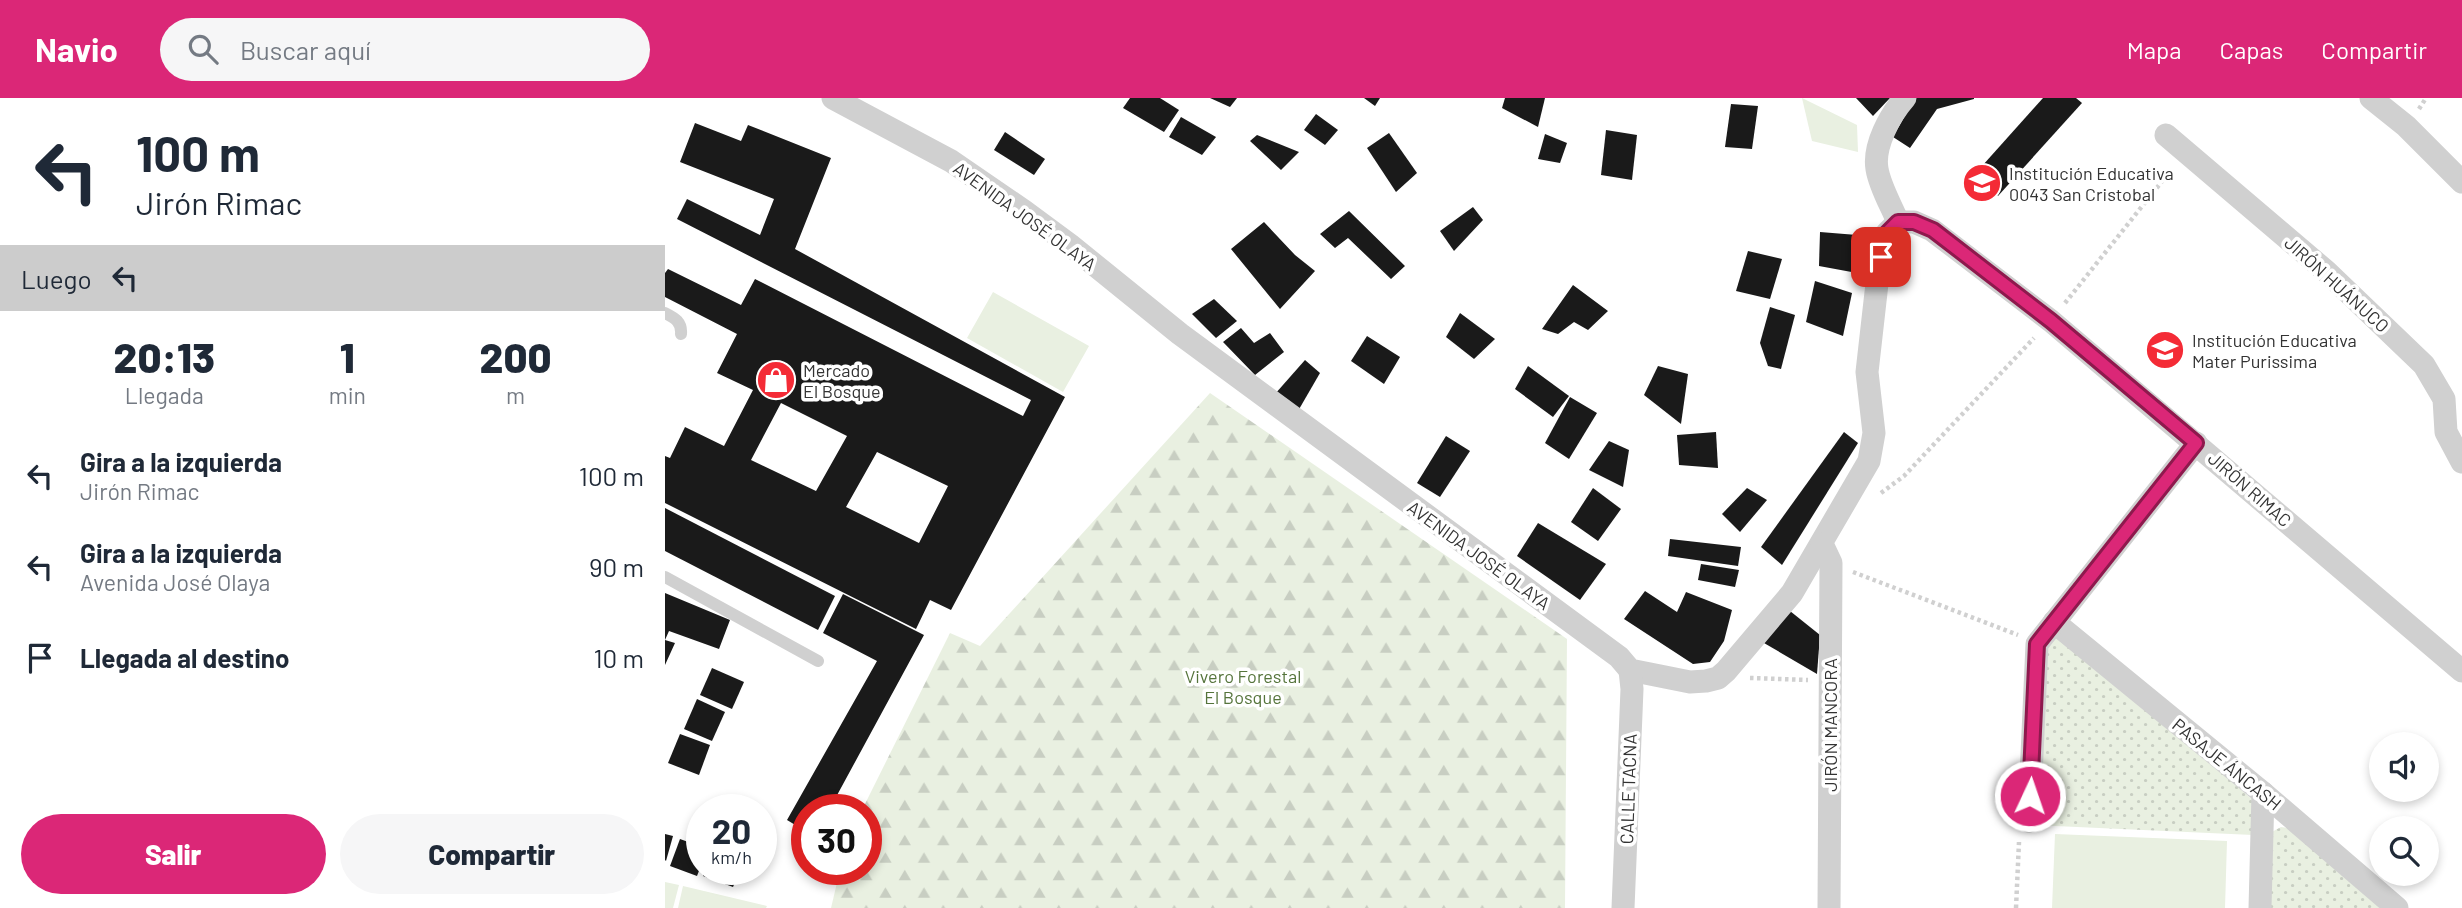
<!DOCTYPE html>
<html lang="es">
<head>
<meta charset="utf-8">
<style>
  :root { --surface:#fff; --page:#f6f6f7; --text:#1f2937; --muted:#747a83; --accent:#db2777 }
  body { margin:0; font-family:Barlow,sans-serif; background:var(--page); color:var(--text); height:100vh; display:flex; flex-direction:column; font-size:26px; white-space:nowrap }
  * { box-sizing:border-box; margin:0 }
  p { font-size:23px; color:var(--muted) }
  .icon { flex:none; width:38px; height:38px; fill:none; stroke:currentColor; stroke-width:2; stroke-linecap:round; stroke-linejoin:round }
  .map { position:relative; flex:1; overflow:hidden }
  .side { display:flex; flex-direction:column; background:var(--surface); width:665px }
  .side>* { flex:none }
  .banner { background:#fff; color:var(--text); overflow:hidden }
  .fabs { position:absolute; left:1704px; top:634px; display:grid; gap:14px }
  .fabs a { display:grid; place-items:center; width:70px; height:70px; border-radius:50%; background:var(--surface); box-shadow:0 4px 10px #0003; font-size:35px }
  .speed { position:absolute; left:21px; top:696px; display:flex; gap:14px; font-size:35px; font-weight:700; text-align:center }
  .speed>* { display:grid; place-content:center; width:91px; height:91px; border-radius:50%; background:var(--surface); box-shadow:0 4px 10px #0003; line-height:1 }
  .speed small { font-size:18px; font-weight:400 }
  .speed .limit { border:10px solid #d22; background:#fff; color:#111 }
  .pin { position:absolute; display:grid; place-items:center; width:60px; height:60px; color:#fff; margin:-30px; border-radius:14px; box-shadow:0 4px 10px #0006 }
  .me { position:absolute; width:77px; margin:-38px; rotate:3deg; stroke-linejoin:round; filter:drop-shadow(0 0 5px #0008) }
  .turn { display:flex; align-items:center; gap:24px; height:147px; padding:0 21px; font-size:32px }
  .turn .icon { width:91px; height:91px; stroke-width:2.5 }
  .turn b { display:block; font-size:49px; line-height:60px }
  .then { display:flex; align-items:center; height:66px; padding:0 21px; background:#0003; gap:14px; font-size:26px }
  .eta { display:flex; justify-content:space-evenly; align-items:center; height:119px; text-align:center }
  .eta b { font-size:42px; font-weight:800; line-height:49px }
  .cta { display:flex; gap:14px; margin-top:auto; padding:14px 21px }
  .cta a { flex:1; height:80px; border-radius:42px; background:var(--accent); color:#fff; font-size:28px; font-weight:800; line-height:80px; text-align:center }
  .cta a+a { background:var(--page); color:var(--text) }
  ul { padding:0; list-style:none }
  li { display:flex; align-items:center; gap:21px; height:91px; padding:0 21px }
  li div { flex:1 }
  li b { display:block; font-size:26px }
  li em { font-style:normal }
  header { display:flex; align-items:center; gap:42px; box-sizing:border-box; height:98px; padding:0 35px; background:var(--accent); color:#fff }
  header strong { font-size:33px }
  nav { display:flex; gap:38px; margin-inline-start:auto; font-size:24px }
  .search { width:490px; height:63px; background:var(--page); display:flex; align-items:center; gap:18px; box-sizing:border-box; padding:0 24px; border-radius:38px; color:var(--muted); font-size:26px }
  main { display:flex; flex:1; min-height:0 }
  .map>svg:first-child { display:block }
</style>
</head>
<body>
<header>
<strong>Navio</strong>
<div class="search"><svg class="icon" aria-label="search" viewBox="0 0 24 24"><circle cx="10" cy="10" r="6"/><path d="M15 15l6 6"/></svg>Buscar aquí</div>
<nav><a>Mapa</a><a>Capas</a><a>Compartir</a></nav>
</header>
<main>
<section class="side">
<div class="banner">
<div class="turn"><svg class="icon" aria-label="left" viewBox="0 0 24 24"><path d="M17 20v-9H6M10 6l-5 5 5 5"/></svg><div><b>100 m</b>Jirón Rimac</div></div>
<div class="then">Luego<svg class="icon" aria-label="left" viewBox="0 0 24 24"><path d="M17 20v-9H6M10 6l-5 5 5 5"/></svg></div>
</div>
<div class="eta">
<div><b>20:13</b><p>Llegada</p></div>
<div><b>1</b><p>min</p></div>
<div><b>200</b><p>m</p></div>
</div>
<ul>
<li><svg class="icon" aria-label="left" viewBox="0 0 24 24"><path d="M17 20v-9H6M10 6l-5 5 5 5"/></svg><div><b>Gira a la izquierda</b><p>Jirón Rimac</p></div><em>100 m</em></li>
<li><svg class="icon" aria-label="left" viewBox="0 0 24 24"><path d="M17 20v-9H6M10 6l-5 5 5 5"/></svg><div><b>Gira a la izquierda</b><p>Avenida José Olaya</p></div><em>90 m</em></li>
<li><svg class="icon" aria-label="arrive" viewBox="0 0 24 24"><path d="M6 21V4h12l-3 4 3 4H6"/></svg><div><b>Llegada al destino</b></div><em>10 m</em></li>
</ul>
<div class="cta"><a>Salir</a><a>Compartir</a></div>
</section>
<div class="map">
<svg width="1797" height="810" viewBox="0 0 1797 810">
  <defs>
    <pattern id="forest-firs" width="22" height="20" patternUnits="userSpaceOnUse" patternTransform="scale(1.75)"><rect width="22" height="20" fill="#e9f0e1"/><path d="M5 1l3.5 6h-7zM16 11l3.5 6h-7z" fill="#c8cec2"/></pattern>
    <pattern id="park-dots" width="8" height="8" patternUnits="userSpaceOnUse" patternTransform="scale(1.75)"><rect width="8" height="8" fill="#e9f0e1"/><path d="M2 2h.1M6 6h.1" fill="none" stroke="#c8cec2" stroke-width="1.8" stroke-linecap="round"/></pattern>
  </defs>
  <rect width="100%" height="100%" fill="#fff"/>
  <g fill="#e9f0e1">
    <polygon points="1137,0 1192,27 1193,54 1147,43"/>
    <polygon points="328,194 424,248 398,294 302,240"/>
    <polygon points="1390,736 1562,743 1560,810 1387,810"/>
    <polygon points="0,784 14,787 8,810 0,810"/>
    <polygon points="18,788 102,808 101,810 13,810"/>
  </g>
  <polygon fill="url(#forest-firs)" points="545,295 902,541 900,810 166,810 175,772 201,772 201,712 197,712 285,535 315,548"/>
  <g fill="url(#park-dots)">
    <polygon points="1397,537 1589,703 1588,737 1368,727 1380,543"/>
    <polygon points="1616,729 1623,730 1717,810 1600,810 1603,736"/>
  </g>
  <g fill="#1a1a1a" fill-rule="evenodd">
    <polygon points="465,0 495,0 514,12 499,34 458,10"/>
    <polygon points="545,0 572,0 565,9"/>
    <polygon points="699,0 715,0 710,8"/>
    <polygon points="840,0 880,0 873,29 837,10"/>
    <polygon points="1191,0 1225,0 1208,18"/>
    <polygon points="1250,0 1309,0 1309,1 1272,11 1245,50 1228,39"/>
    <polygon points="1378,0 1411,0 1417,5 1333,98 1309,77"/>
    <polygon points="1066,6 1093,8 1087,51 1060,49"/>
    <polygon points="651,16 673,32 660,47 639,32"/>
    <polygon points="516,19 551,39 537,57 504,39"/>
    <path d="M30 25 76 43 83 27 166 60 130 151 400 299 286 512 265 502 251 531 0 405V358L5 360 20 329 59 348 88 292 52 275 72 236 0 199V175L3 171 76 207 90 181 358 318 366 302 12 121 22 101 95 137 109 101 15 64ZM116 305 182 338 151 393 86 362ZM212 354 283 388 254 445 181 409Z"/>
    <polygon points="941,32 972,37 967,82 936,77"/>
    <polygon points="340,34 380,61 369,77 329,52"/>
    <polygon points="724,35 752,75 731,94 702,50"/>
    <polygon points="880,36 902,45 895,65 873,61"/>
    <polygon points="592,37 634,54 616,72 585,43"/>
    <polygon points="808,109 818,122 789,153 775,133"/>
    <polygon points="684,113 740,168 726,181 683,140 670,150 655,136"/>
    <polygon points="599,124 630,157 650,173 615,211 566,151"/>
    <polygon points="1155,134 1192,137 1192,175 1154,168"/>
    <polygon points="1083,153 1117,161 1105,201 1071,193"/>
    <polygon points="1150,183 1187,195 1178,238 1141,224"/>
    <polygon points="908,187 943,213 923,232 909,224 893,236 877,231"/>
    <polygon points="549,201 572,223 551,240 527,216"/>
    <polygon points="1105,209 1130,217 1116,271 1103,268 1095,245"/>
    <polygon points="795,215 830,241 809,261 781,239"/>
    <polygon points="576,230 589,245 605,235 619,254 590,277 558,244"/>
    <polygon points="702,238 735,259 719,286 686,263"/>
    <polygon points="640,262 655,275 633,313 610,296"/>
    <polygon points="863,268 904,298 888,319 850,291"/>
    <polygon points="993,268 1023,276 1016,326 979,297"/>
    <polygon points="905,299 932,315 904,361 880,345"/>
    <polygon points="1051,334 1053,370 1014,367 1012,337"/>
    <polygon points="1179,334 1193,345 1117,467 1096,449"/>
    <polygon points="781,338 805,353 775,399 752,385"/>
    <polygon points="944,343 964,352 958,389 924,372"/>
    <polygon points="928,390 956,411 933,443 906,424"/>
    <polygon points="1082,390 1102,402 1075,434 1057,416"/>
    <polygon points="0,410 170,498 153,532 0,453"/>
    <polygon points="873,425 941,466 915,502 852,458"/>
    <polygon points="1005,441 1076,449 1073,468 1003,458"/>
    <polygon points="1036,466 1074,472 1070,489 1033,482"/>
    <polygon points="980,493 1012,514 1021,494 1067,512 1059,543 1045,564 1028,566 959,521"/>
    <polygon points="0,495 65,522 54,551 4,533 0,542 10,545 0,567"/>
    <polygon points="178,496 259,537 164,712 142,712 142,734 122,722 212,563 158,535"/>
    <polygon points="1125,513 1155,537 1152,576 1099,545"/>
    <polygon points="47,570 79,584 67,611 35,597"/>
    <polygon points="32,601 60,614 47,643 19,631"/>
    <polygon points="15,636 45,647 34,677 3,665"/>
    <polygon points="0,736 8,738 1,763 0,762"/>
    <polygon points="15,741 37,749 37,765 32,778 5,768"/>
    <polygon points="40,772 75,772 68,789 38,778"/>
  </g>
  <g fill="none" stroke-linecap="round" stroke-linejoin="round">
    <g stroke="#d0d0d0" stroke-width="4.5" stroke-dasharray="3.5 3.5" stroke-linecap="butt">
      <polyline points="1754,11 1761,0"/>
      <polyline points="1400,205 1506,72"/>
      <polyline points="1216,395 1239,378 1369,240"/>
      <polyline points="1188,474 1353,537"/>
      <polyline points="1085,580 1143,582"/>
      <polyline points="1351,810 1354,744"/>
    </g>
    <g stroke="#d0d0d0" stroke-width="12">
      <path d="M0 215C10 220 17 224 16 236"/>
      <polyline points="0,479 153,563"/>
    </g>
    <g stroke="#d0d0d0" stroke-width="23">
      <polyline points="168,0 286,63 359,113 405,147 515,236 954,559 965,572 1025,584 1041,583 1053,580 1061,573 1127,495 1204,363 1209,335 1202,274 1215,159 1222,135 1233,124"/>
      <polyline points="1706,0 1741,28 1797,84"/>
      <polyline points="1501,37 1662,174 1759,267 1779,301 1781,334 1797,364"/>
      <polyline points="1233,124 1249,124 1267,132 1386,223 1797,573"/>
      <path d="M1233 124C1226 107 1215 89 1212 71 1208 48 1225 17 1240 0"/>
      <polyline points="1157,446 1166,465 1164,810"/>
      <polyline points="1389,524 1598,695 1732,810"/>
      <polyline points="1364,723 1372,546 1531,345"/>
      <polyline points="958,810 967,591 965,572"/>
      <polyline points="1595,810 1598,695"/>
    </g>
  </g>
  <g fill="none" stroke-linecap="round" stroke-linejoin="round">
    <g stroke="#8e194d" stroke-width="18">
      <polyline id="route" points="1216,159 1222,135 1233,124 1249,124 1268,132 1386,223 1531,345 1372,546 1365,698"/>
    </g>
    <use href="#route" stroke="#db2777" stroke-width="12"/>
  </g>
  <defs>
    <g id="school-disc" transform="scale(2.0125)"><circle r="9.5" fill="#f42b36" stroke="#fff"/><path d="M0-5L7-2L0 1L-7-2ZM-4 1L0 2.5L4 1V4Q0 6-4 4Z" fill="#fff"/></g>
    <g id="shop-disc" transform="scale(2.0125)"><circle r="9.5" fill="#f42b36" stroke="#fff"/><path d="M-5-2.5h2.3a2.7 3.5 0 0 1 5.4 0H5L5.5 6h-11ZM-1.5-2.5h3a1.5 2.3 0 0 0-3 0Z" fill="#fff"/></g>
  </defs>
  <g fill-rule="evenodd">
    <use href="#school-disc" x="1317" y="85"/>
    <use href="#school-disc" x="1500" y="252"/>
    <use href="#shop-disc" x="111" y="282"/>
  </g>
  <g text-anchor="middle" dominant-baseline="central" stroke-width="7" stroke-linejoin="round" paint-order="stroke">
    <g font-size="18" fill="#333" stroke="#fff" text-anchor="start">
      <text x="1344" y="75">Institución Educativa<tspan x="1344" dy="21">0043 San Cristobal</tspan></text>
      <text x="1527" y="242">Institución Educativa<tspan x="1527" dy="21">Mater Purissima</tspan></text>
      <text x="138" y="272">Mercado<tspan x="138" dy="21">El Bosque</tspan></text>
    </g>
    <g font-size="18" fill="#333" stroke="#fff">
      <text transform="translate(360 118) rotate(36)">AVENIDA JOSÉ OLAYA</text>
      <text transform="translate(1672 186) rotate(42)">JIRÓN HUÁNUCO</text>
      <text transform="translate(1585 391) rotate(41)">JIRÓN RIMAC</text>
      <text transform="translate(814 457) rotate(36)">AVENIDA JOSÉ OLAYA</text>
      <text transform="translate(1165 627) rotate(-90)">JIRÓN MANCORA</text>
      <text transform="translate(1562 666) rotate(39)">PASAJE ÁNCASH</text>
      <text transform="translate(963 691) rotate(-88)">CALLE TACNA</text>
    </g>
    <g font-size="18" fill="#55743b" stroke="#fff">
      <text x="578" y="578">Vivero Forestal<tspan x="578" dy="21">El Bosque</tspan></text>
    </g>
  </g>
</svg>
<div class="fabs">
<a><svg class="icon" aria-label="sound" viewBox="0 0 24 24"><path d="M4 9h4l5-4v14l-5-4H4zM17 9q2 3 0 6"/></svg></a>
<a><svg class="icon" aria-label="search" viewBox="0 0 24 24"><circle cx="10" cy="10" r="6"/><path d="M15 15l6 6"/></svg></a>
</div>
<div class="speed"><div>20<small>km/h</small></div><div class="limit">30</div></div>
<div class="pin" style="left:1216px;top:159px;background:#d93025"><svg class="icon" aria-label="arrive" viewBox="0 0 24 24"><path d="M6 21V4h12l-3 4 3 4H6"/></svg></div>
<svg class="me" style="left:1365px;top:698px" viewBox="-20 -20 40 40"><circle r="17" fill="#db2777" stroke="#fff" stroke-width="3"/><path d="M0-11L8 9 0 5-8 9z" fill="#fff"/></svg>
</div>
</main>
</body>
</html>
